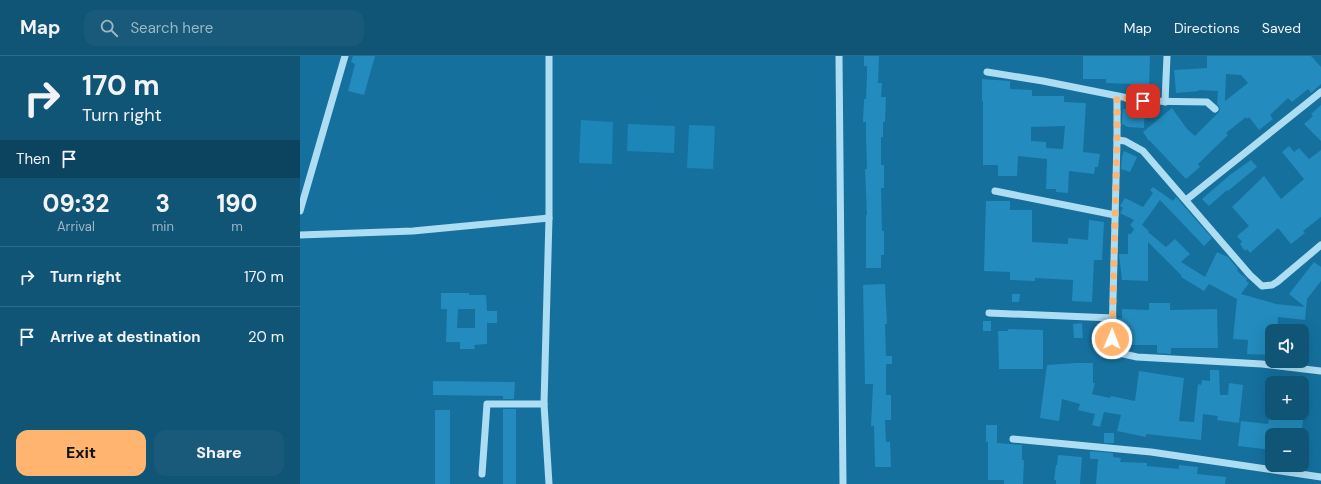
<!DOCTYPE html>
<html lang="en">
<head>
<meta charset="utf-8">
<style>
  :root { --surface:#105476; --page:#195a7b; --text:#f1f3f6; --muted:#9cb7c5; --line:#306a88; --accent:#ffb56f }
  body { margin:0; font-family:"DM Sans",sans-serif; background:var(--page); color:var(--text); height:100vh; display:flex; flex-direction:column; font-size:15px; white-space:nowrap }
  * { box-sizing:border-box; margin:0 }
  p { font-size:13px; color:var(--muted) }
  .icon { flex:none; width:22px; height:22px; fill:none; stroke:currentColor; stroke-width:2; stroke-linecap:round; stroke-linejoin:round }
  .map { position:relative; flex:1; overflow:hidden }
  .details { display:flex; flex-direction:column; background:var(--surface); width:300px }
  .details>* { flex:none }
  .top-card { background:#105476; color:var(--text); overflow:hidden }
  .fabs { position:absolute; left:965px; top:268px; display:grid; gap:8px }
  .fabs a { display:grid; place-items:center; width:44px; height:44px; border-radius:8px; background:var(--surface); box-shadow:0 4px 16px #0002; font-size:20px }
  .pin { position:absolute; display:grid; place-items:center; width:34px; height:34px; color:#fff; margin:-17px; border-radius:8px; box-shadow:0 2px 6px #0006 }
  .me { position:absolute; width:44px; margin:-22px; rotate:1deg; stroke-linejoin:round; filter:drop-shadow(0 0 3px #0008) }
  .turn { display:flex; align-items:center; gap:14px; height:84px; padding:0 16px; font-size:18px }
  .turn .icon { width:52px; height:52px; stroke-width:2.5 }
  .turn b { display:block; font-size:28px; line-height:34px }
  .then { display:flex; align-items:center; height:38px; padding:0 16px; background:#0003; gap:8px; font-size:15px }
  .eta { display:flex; justify-content:space-evenly; align-items:center; height:68px; text-align:center }
  .eta b { font-size:24px; font-weight:800; line-height:28px }
  .action { display:flex; gap:8px; margin-top:auto; padding:8px 16px }
  .action a { flex:1; height:46px; border-radius:12px; background:var(--accent); color:#111; font-size:16px; font-weight:800; line-height:46px; text-align:center }
  .action a+a { background:var(--page); color:var(--text) }
  ul { padding:0; list-style:none }
  li { display:flex; align-items:center; gap:12px; height:60px; padding:0 16px; border-top:1px solid var(--line) }
  li div { flex:1 }
  li b { display:block; font-size:15px }
  li em { font-style:normal }
  header { display:flex; align-items:center; gap:24px; box-sizing:border-box; height:56px; padding:0 20px; background:var(--surface); border-bottom:1px solid var(--line) }
  header strong { font-size:19px }
  nav { display:flex; gap:22px; margin-inline-start:auto; font-size:14px }
  .search { width:280px; height:36px; background:var(--page); display:flex; align-items:center; gap:10px; box-sizing:border-box; padding:0 14px; border-radius:12px; color:var(--muted); font-size:15px }
  main { display:flex; flex:1; min-height:0 }
  .map>svg:first-child { display:block }
</style>
</head>
<body>
<header>
<strong>Map</strong>
<div class="search"><svg class="icon" aria-label="search" viewBox="0 0 24 24"><circle cx="10" cy="10" r="6"/><path d="M15 15l6 6"/></svg>Search here</div>
<nav><a>Map</a><a>Directions</a><a>Saved</a></nav>
</header>
<main>
<section class="details">
<div class="top-card">
<div class="turn"><svg class="icon" aria-label="right" viewBox="0 0 24 24"><path d="M7 20v-9h11M14 6l5 5-5 5"/></svg><div><b>170 m</b>Turn right</div></div>
<div class="then">Then<svg class="icon" aria-label="arrive" viewBox="0 0 24 24"><path d="M6 21V4h12l-3 4 3 4H6"/></svg></div>
</div>
<div class="eta">
<div><b>09:32</b><p>Arrival</p></div>
<div><b>3</b><p>min</p></div>
<div><b>190</b><p>m</p></div>
</div>
<ul>
<li><svg class="icon" aria-label="right" viewBox="0 0 24 24"><path d="M7 20v-9h11M14 6l5 5-5 5"/></svg><div><b>Turn right</b></div><em>170 m</em></li>
<li><svg class="icon" aria-label="arrive" viewBox="0 0 24 24"><path d="M6 21V4h12l-3 4 3 4H6"/></svg><div><b>Arrive at destination</b></div><em>20 m</em></li>
</ul>
<div class="action"><a>Exit</a><a>Share</a></div>
</section>
<div class="map">
<svg width="1021" height="428" viewBox="0 0 1021 428">
  <rect width="100%" height="100%" fill="#15709e"/>
  <g fill="#1d86b8">
    <polygon points="281,64 313,66 312,108 279,107"/>
    <polygon points="328,68 375,70 374,97 327,95"/>
    <polygon points="389,69 415,70 413,113 387,112"/>
  </g>
  <g fill="#238bbd" fill-rule="evenodd">
    <polygon points="53,0 75,0 64,39 48,35 55,8 51,6"/>
    <polygon points="564,0 579,0 578,27 582,27 581,41 586,41 585,66 583,66 583,81 581,81 581,109 584,109 584,132 581,132 582,175 584,175 584,199 581,199 581,212 566,212 566,159 567,159 565,113 567,113 566,81 566,66 563,66 564,43 566,43 567,19 567,10 564,10"/>
    <polygon points="783,0 850,0 849,33 831,33 831,28 806,27 806,23 783,23"/>
    <path d="M907 0H1011L1021 11V28L1011 37 1008 33 992 46 988 42 970 59 973 63 959 74 949 61 947 63 946 61 926 77 928 79 898 108 900 111 886 123 850 85H849L843 76 872 52 887 73 895 80 919 56 920 52 917 48 918 35 898 34 899 35 876 37 874 14 907 12ZM926 18 941 19 948 27 925 45Z"/>
    <path d="M682 23 710 25V33L732 34V40H764V46L786 47 783 96 800 98 798 111H795L794 118 769 115 768 137 756 136V133H746L747 103 718 100 717 120H698V109H683V45H682ZM765 70 763 93 746 92V86L731 85V71Z"/>
    <polygon points="1021,49 1021,85 1004,68 1013,60 1011,58"/>
    <polygon points="823,53 845,54 844,72 828,71 822,68"/>
    <polygon points="989,90 994,96 999,92 1009,103 1021,94 1021,161 1003,175 1005,177 991,188 978,172 950,197 947,193 945,195 940,188 942,186 937,180 949,170 932,151 964,120 981,143 1004,123 982,96"/>
    <polygon points="824,95 837,101 830,116 821,113 822,101"/>
    <polygon points="951,104 957,111 928,135 927,134 909,150 902,143 931,118"/>
    <polygon points="853,131 873,145 876,141 912,182 904,190 860,144 842,169 849,175 848,176 866,191 875,183 890,198 881,206 905,221 917,196 928,201 938,213 937,215 947,223 946,225 949,227 941,238 976,248 1005,251 989,238 1014,206 1021,211 1021,225 1007,243 1005,264 978,261 977,275 972,275 972,299 947,298 948,284 933,283 937,243 909,228 904,235 881,221 882,220 848,186 848,225 822,224 819,198 828,198 828,178 831,178 834,173 830,169 834,164 820,157 823,152 820,150 825,142 843,151 853,137 850,134"/>
    <polygon points="686,145 710,145 710,154 732,154 732,186 768,188 768,182 788,184 789,164 804,166 802,204 794,204 792,246 772,245 773,224 735,222 735,225 710,224 710,216 684,215"/>
    <polygon points="585,228 587,268 585,268 586,300 592,300 592,308 586,308 586,339 591,339 591,364 585,364 586,386 590,386 591,411 575,411 574,370 571,370 573,328 565,328 563,229"/>
    <path d="M141 237H169V239H186L187 255H197V267H187V288L174 289 175 293H160V286H146L147 253H141ZM158 253H175V272H157Z"/>
    <polygon points="712,238 720,238 719,246 712,246"/>
    <polygon points="849,247 870,247 870,254 917,253 918,292 871,292 871,298 857,297 857,289 819,289 817,264 818,262 822,262 822,253 849,254"/>
    <rect x="683" y="265" width="8" height="10"/>
    <polygon points="782,267 783,282 774,282 773,268"/>
    <polygon points="708,273 743,274 743,313 699,313 698,275 708,275"/>
    <polygon points="776,307 793,307 793,327 795,327 792,338 810,342 811,340 835,345 839,315 884,322 879,365 894,366 898,328 901,329 902,324 910,325 910,314 919,314 920,339 928,339 929,327 943,329 939,367 917,364 918,360 903,358 901,384 846,378 846,381 817,375 821,359 804,356 800,371 792,369 795,358 778,354 780,348 762,343 759,365 740,362 747,309"/>
    <polygon points="133,325 215,326 214,343 203,343 203,340 133,339"/>
    <rect x="203" y="353" width="13" height="75"/>
    <rect x="135" y="354" width="15" height="74"/>
    <polygon points="970,357 1004,357 1001,379 972,379 972,394 938,390 941,365 968,368"/>
    <polygon points="686,369 697,369 697,387 722,389 722,404 724,404 723,428 704,428 704,424 688,424 688,386 686,386"/>
    <rect x="804" y="377" width="10" height="10"/>
    <polygon points="790,395 813,397 813,401 821,402 820,406 847,407 847,410 879,413 879,409 898,411 897,418 926,421 925,428 796,428 798,403 790,403"/>
    <polygon points="758,399 782,401 780,428 756,428 756,424 754,424 756,409 757,409"/>
  </g>
  <g fill="none" stroke-linecap="round" stroke-linejoin="round">
    <g stroke="#adddf3" stroke-width="7">
      <polyline points="249,0 249,162 244,348 249,428"/>
      <polyline points="539,0 543,428"/>
      <polyline points="687,16 743,25 843,45 907,46 915,53"/>
      <polyline points="817,41 817,84 812,283 815,292 819,297 837,301 962,308 1021,315"/>
      <polyline points="865,46 867,0"/>
      <polyline points="817,84 825,85 843,95 950,219 962,230 972,229 977,226 1021,189"/>
      <polyline points="695,135 815,159"/>
      <polyline points="886,144 1021,36"/>
      <polyline points="0,155 45,0"/>
      <polyline points="0,179 113,175 249,162"/>
      <polyline points="689,257 813,262"/>
      <polyline points="713,383 851,396 1021,421"/>
      <polyline points="182,418 187,348 244,348"/>
    </g>
  </g>
  <g fill="none" stroke-linecap="round" stroke-linejoin="round">
    <polyline stroke="#ffb56f" stroke-width="7" stroke-dasharray="0 12.6" points="812,283 817,84 817,41 843,45"/>
  </g>
</svg>
<div class="fabs">
<a><svg class="icon" aria-label="sound" viewBox="0 0 24 24"><path d="M4 9h4l5-4v14l-5-4H4zM17 9q2 3 0 6"/></svg></a>
<a>+</a>
<a>−</a>
</div>
<div class="pin" style="left:843px;top:45px;background:#d93025"><svg class="icon" aria-label="arrive" viewBox="0 0 24 24"><path d="M6 21V4h12l-3 4 3 4H6"/></svg></div>
<svg class="me" style="left:812px;top:283px" viewBox="-20 -20 40 40"><circle r="17" fill="#ffb56f" stroke="#fff" stroke-width="3"/><path d="M0-11L8 9 0 5-8 9z" fill="#fff"/></svg>
</div>
</main>
</body>
</html>
